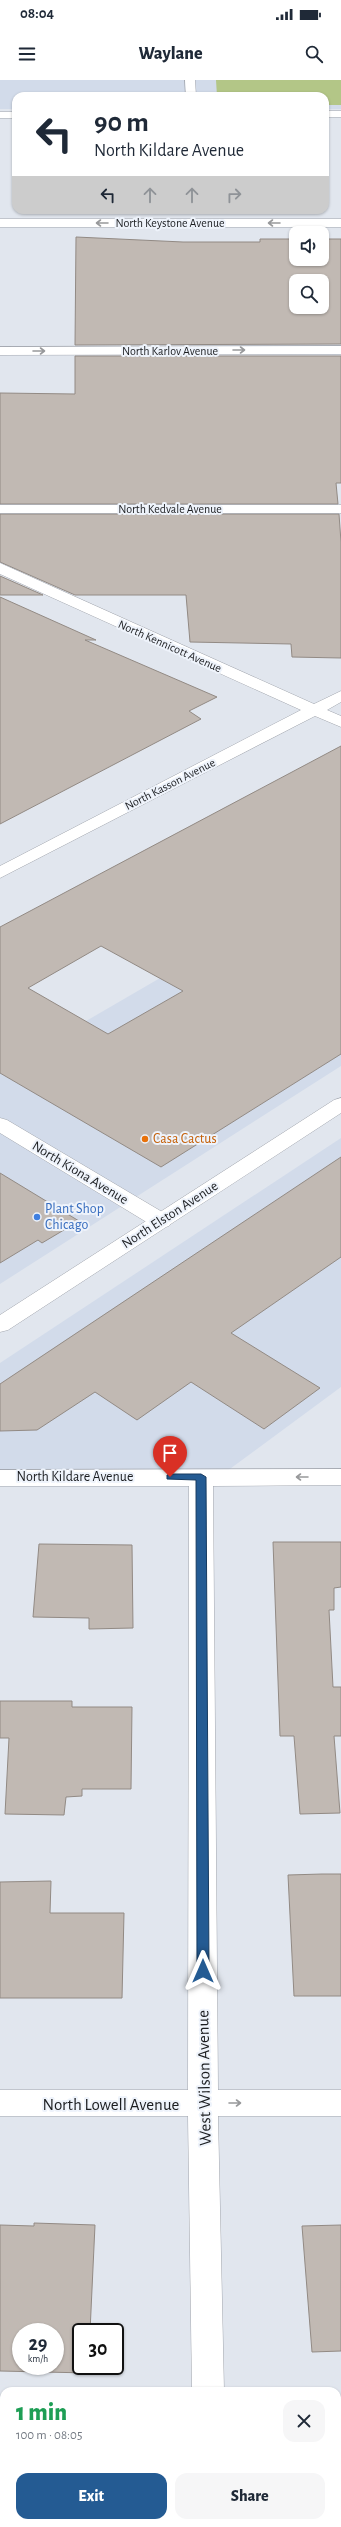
<!DOCTYPE html>
<html lang="en">
<head>
<meta charset="utf-8">
<style>
  :root { --surface:#fff; --page:#f6f6f7; --text:#1f2937; --muted:#747a83; --accent:#245b93 }
  body { margin:0; font-family:"Alegreya Sans",sans-serif; background:var(--page); color:var(--text); height:100vh; display:flex; flex-direction:column; font-size:15px; white-space:nowrap }
  * { box-sizing:border-box; margin:0 }
  p { font-size:13px; color:var(--muted) }
  .icon { flex:none; width:22px; height:22px; fill:none; stroke:currentColor; stroke-width:2; stroke-linecap:round; stroke-linejoin:round }
  .map { position:relative; flex:1; overflow:hidden }
  .side { position:absolute; left:0px; top:2307px; width:341px; height:140px; display:flex; flex-direction:column; background:var(--surface); border-radius:12px 12px 0 0; box-shadow:0 1px 3px #0004 }
  .side>* { flex:none }
  .banner { position:absolute; left:12px; top:12px; width:317px; height:122px; border-radius:12px; box-shadow:0 1px 3px #0004; background:#fff; color:var(--text); overflow:hidden }
  .fabs { position:absolute; left:289px; top:146px; display:grid; gap:8px }
  .fabs a { display:grid; place-items:center; width:40px; height:40px; border-radius:8px; background:var(--surface); box-shadow:0 1px 3px #0004; font-size:20px }
  .speed { position:absolute; left:12px; top:2243px; display:flex; gap:8px; font-size:20px; font-weight:700; text-align:center }
  .speed>* { display:grid; place-content:center; width:52px; height:52px; border-radius:50%; background:var(--surface); box-shadow:0 1px 3px #0004; line-height:1 }
  .speed small { font-size:10px; font-weight:400 }
  .speed .limit { border:2px solid #111; border-radius:6px; background:#fff; color:#111 }
  .pin { position:absolute; display:grid; place-items:center; width:34px; height:34px; color:#fff; margin:-41px -17px; border-radius:50% 50% 50% 0; rotate:-45deg; box-shadow:0 0 4px #0007 }
  .pin .icon { rotate:45deg }
  .me { position:absolute; width:44px; margin:-22px; rotate:0deg; stroke-linejoin:round; filter:drop-shadow(0 0 3px #0008) }
  .turn { display:flex; align-items:center; gap:14px; height:84px; padding:0 16px; font-size:18px }
  .turn .icon { width:52px; height:52px; stroke-width:2.5 }
  .turn b { display:block; font-size:28px; line-height:34px }
  .lanes { display:flex; align-items:center; height:38px; padding:0 16px; background:#0003; justify-content:center; gap:20px; direction:ltr }
  .lanes .off { opacity:.35 }
  .round { display:grid; place-items:center; flex:none; width:42px; height:42px; border-radius:12px; background:var(--page) }
  .overview { display:flex; align-items:center; justify-content:space-between; height:68px; padding:0 16px }
  h1 { font-size:24px; font-weight:800; line-height:30px; color:#1e9e55 }
  .button { display:flex; gap:8px; margin-top:auto; padding:8px 16px }
  .button a { flex:1; height:46px; border-radius:12px; background:var(--accent); color:#fff; font-size:16px; font-weight:800; line-height:46px; text-align:center }
  .button a+a { background:var(--page); color:var(--text) }
  .status { display:flex; justify-content:space-between; align-items:center; height:28px; padding:0 20px; background:var(--surface); direction:ltr }
  .status svg { height:11px; fill:currentColor }
  header { display:flex; justify-content:space-between; align-items:center; height:52px; padding:0 16px; background:var(--surface); font-size:18px; font-weight:800 }
  .map>svg:first-child { display:block }
</style>
</head>
<body>
<div class="status"><b>08:04</b><svg viewBox="0 0 49 12"><path d="M0 12V9h3v3zM5 12V6h3v6zM10 12V3h3v9zM15 12V0h3v12zM26 1h20v11H26zM47 4h2v5h-2z"/></svg></div>
<header><svg class="icon" aria-label="menu" viewBox="0 0 24 24"><path d="M4 6h16M4 12h16M4 18h16"/></svg>Waylane<svg class="icon" aria-label="search" viewBox="0 0 24 24"><circle cx="10" cy="10" r="6"/><path d="M15 15l6 6"/></svg></header>
<div class="map">
<svg width="341" height="2447" viewBox="0 0 341 2447">
  <rect width="100%" height="100%" fill="#e1e6ee"/>
  <g fill="#d2dbea">
    <polygon points="0,0 341,0 341,29 325,29 325,16 16,16 16,29 0,29"/>
    <polygon points="341,793 341,986 0,1204 0,991"/>
    <polygon points="341,1058 341,1307 223,1394 0,1394 0,1283"/>
  </g>
  <polygon fill="#b3c687" points="216,0 341,0 341,25 325,25 325,16 217,16"/>
  <g fill="#c1b9b3" stroke="#928a84" fill-rule="evenodd">
    <path d="M76 157 183 162H260V159H296V179H322V159H341V264L75 265ZM296 201H322V227H296Z"/>
    <polygon points="75,276 341,276 341,403 336,403 338,424 0,424 0,313 75,314"/>
    <polygon points="0,434 339,434 341,462 341,578 292,577 291,564 190,562 186,515 75,515 0,482"/>
    <polygon points="0,496 43,515 0,515"/>
    <polygon points="0,517 96,560 85,560 217,617 189,631 201,639 0,744"/>
    <path d="M341 666V974L161 1087 0 993V847ZM101 866 183 911 108 954 28 908Z"/>
    <polygon points="341,1077 341,1177 231,1253 320,1308 264,1349 191,1302 137,1340 95,1312 37,1350 0,1351 0,1304"/>
    <polygon points="0,1093 79,1141 42,1163 38,1160 0,1183"/>
    <polygon points="273,1462 341,1462 341,1507 334,1508 334,1530 329,1530 333,1607 341,1607 341,1656 334,1656 340,1733 300,1734 294,1656 280,1656"/>
    <polygon points="39,1464 132,1465 133,1548 89,1549 89,1538 33,1537"/>
    <polygon points="0,1621 72,1621 72,1627 132,1627 131,1709 82,1709 82,1716 66,1717 64,1735 5,1734 9,1658 0,1658"/>
    <polygon points="322,1794 341,1794 341,1916 294,1916 288,1795"/>
    <polygon points="51,1801 50,1833 124,1833 122,1918 0,1918 0,1802"/>
    <path d="M34 2143 95 2145 90 2252H81V2286H89L88 2293 0 2291V2145L34 2146ZM21 2252H55V2286H21Z"/>
    <polygon points="341,2145 341,2271 312,2272 302,2146"/>
  </g>
  <g fill="none" stroke-linecap="round" stroke-linejoin="round">
    <g stroke="#a1a5ad" stroke-width="1">
      <g id="minor">
        <rect x="0" y="139" width="341" height="8"/>
        <polygon points="341,266 341,274 0,275 0,267"/>
        <rect x="0" y="425" width="341" height="8"/>
        <polygon points="0,483 314,624 341,611 341,622 327,630 341,636 341,647 315,636 0,798 0,786 301,630 0,494"/>
        <polygon points="0,1038 7,1040 169,1136 172,1141 169,1146 161,1148 153,1146 0,1053"/>
        <polygon points="341,1389 341,1405 213,1406 218,2010 341,2010 341,2036 218,2036 224,2311 192,2311 188,2036 0,2036 0,2010 188,2010 189,1406 0,1406 0,1390"/>
        <rect x="193" y="2443" width="34" height="4"/>
      </g>
    </g>
    <g stroke="#a1a5ad" stroke-width="1">
      <polygon id="tertiary" points="185,0 195,0 196,16 186,16"/>
    </g>
    <g stroke="#a1a5ad" stroke-width="1">
      <g id="secondary">
        <rect x="325" y="31" width="16" height="6"/>
        <rect x="0" y="32" width="16" height="6"/>
        <polygon points="341,1018 341,1033 8,1250 0,1252 0,1235 334,1020"/>
      </g>
    </g>
    <use href="#minor" fill="#fff" fill-rule="evenodd"/>
    <use href="#tertiary" fill="#fff" fill-rule="evenodd"/>
    <use href="#secondary" fill="#fff" fill-rule="evenodd"/>
  </g>
  <defs><path id="oneway-shaft" d="M-6 0H5M1.5-3L5.5 0L1.5 3" fill="none" stroke-width="1.6" stroke-linecap="round" stroke-linejoin="round"/></defs>
  <g stroke="#98999b">
    <use href="#oneway-shaft" transform="translate(102 143) rotate(180)"/>
    <use href="#oneway-shaft" transform="translate(274 143) rotate(180)"/>
    <use href="#oneway-shaft" transform="translate(239 270)"/>
    <use href="#oneway-shaft" transform="translate(39 271)"/>
    <use href="#oneway-shaft" transform="translate(302 1397) rotate(180)"/>
    <use href="#oneway-shaft" transform="translate(235 2023)"/>
  </g>
  <polygon fill="#245b93" stroke="#173b60" points="170,1394 201,1394 206,1397 209,1891 203,1895 197,1891 196,1400 167,1399 167,1395"/>
  <circle fill="#e8710a" stroke="#eef3fb" stroke-width="1.5" cx="145" cy="1059" r="4"/>
  <circle fill="#3f7fe0" stroke="#eef3fb" stroke-width="1.5" cx="37" cy="1137" r="4"/>
  <g text-anchor="middle" dominant-baseline="central" stroke-width="4" stroke-linejoin="round" paint-order="stroke">
    <g font-size="12" fill="#1b1d20" stroke="#eef3fb">
      <text x="170" y="143">North Keystone Avenue</text>
      <text x="170" y="271">North Karlov Avenue</text>
      <text x="170" y="429">North Kedvale Avenue</text>
      <text transform="translate(170 566) rotate(24)">North Kennicott Avenue</text>
      <text transform="translate(170 704) rotate(-27)">North Kasson Avenue</text>
    </g>
    <g font-size="14" fill="#c56008" stroke="#eef3fb" text-anchor="start">
      <text x="153" y="1059">Casa Cactus</text>
    </g>
    <g font-size="14" fill="#1b1d20" stroke="#eef3fb">
      <text transform="translate(80 1093) rotate(31)">North Kiona Avenue</text>
      <text transform="translate(170 1135) rotate(-33)">North Elston Avenue</text>
      <text x="75" y="1397">North Kildare Avenue</text>
    </g>
    <g font-size="14" fill="#366cbe" stroke="#eef3fb" text-anchor="start">
      <text x="45" y="1129">Plant Shop<tspan x="45" dy="16">Chicago</tspan></text>
    </g>
    <g font-size="17" fill="#1b1d20" stroke="#eef3fb">
      <text transform="translate(204 1998) rotate(-91)">West Wilson Avenue</text>
      <text x="111" y="2024">North Lowell Avenue</text>
    </g>
  </g>
</svg>
<div class="fabs">
<a><svg class="icon" aria-label="sound" viewBox="0 0 24 24"><path d="M4 9h4l5-4v14l-5-4H4zM17 9q2 3 0 6"/></svg></a>
<a><svg class="icon" aria-label="search" viewBox="0 0 24 24"><circle cx="10" cy="10" r="6"/><path d="M15 15l6 6"/></svg></a>
</div>
<div class="speed"><div>29<small>km/h</small></div><div class="limit">30</div></div>
<div class="pin" style="left:170px;top:1397px;background:#d93025"><svg class="icon" aria-label="arrive" viewBox="0 0 24 24"><path d="M6 21V4h12l-3 4 3 4H6"/></svg></div>
<svg class="me" style="left:203px;top:1891px" viewBox="-20 -20 40 40"><path d="M0-17L14 15 0 8-14 15z" fill="#245b93" stroke="#fff" stroke-width="4"/></svg>
<div class="banner">
<div class="turn"><svg class="icon" aria-label="left" viewBox="0 0 24 24"><path d="M17 20v-9H6M10 6l-5 5 5 5"/></svg><div><b>90 m</b>North Kildare Avenue</div></div>
<div class="lanes"><svg class="icon" aria-label="left" viewBox="0 0 24 24"><path d="M17 20v-9H6M10 6l-5 5 5 5"/></svg><svg class="icon off" aria-label="ahead" viewBox="0 0 24 24"><path d="M12 20V5M6 11l6-6 6 6"/></svg><svg class="icon off" aria-label="ahead" viewBox="0 0 24 24"><path d="M12 20V5M6 11l6-6 6 6"/></svg><svg class="icon off" aria-label="right" viewBox="0 0 24 24"><path d="M7 20v-9h11M14 6l5 5-5 5"/></svg></div>
</div>
<section class="side">
<div class="overview"><div><h1>1 min</h1><p>100 m · 08:05</p></div><a class="round"><svg class="icon" aria-label="close" viewBox="0 0 24 24"><path d="M6 6l12 12M18 6L6 18"/></svg></a></div>
<div class="button"><a>Exit</a><a>Share</a></div>
</section>
</div>
</body>
</html>
